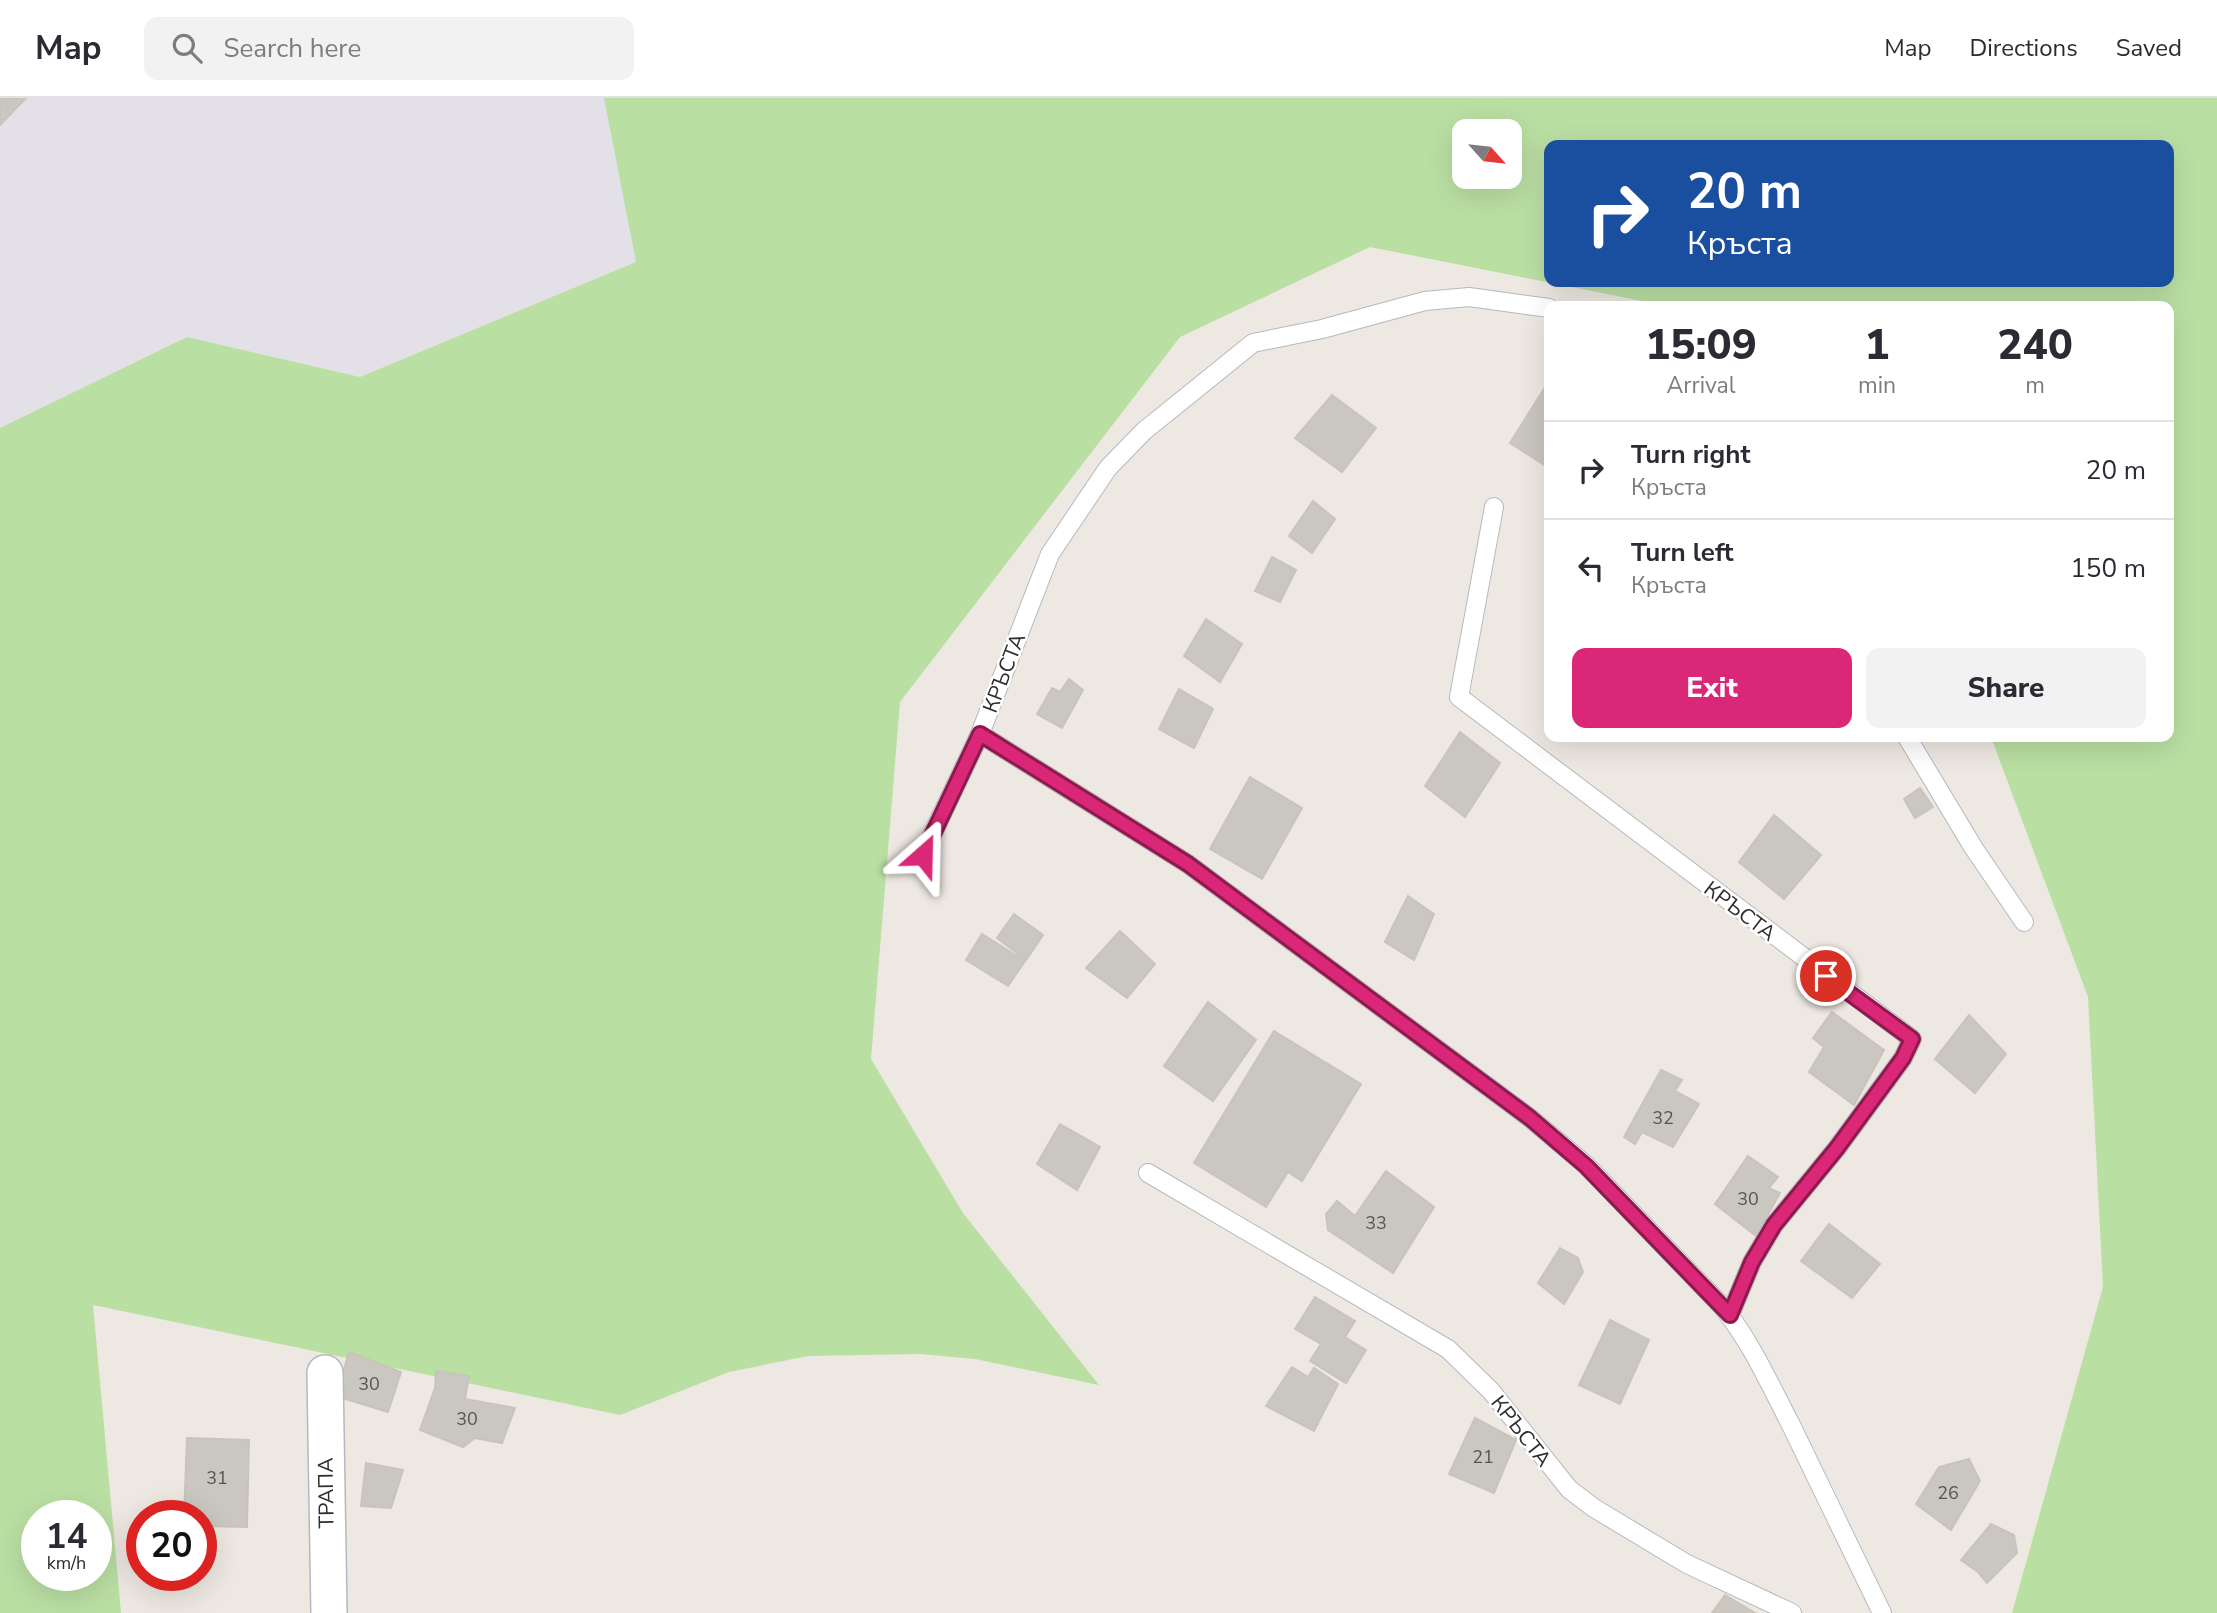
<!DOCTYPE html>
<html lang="en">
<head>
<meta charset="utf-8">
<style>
  :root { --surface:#fff; --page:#f2f2f3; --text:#2b2b33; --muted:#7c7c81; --line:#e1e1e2; --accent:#db2777 }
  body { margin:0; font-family:"Nunito Sans",sans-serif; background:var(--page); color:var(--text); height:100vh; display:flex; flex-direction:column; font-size:26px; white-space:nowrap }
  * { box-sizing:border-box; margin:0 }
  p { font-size:23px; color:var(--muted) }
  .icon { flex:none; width:38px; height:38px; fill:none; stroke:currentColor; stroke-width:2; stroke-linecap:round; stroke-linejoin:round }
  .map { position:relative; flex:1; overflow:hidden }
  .panel { position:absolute; left:1544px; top:203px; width:630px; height:441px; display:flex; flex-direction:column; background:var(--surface); border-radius:14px; box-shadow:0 7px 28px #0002 }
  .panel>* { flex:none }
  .top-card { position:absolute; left:1544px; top:42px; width:630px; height:147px; border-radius:14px; box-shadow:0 7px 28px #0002; background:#1a4fa0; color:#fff; overflow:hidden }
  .needle { width:46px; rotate:117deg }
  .fabs { position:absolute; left:1452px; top:21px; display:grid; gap:14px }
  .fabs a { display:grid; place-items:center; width:70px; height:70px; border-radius:14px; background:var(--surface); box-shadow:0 7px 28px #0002; font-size:35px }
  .speed { position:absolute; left:21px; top:1402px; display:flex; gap:14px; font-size:35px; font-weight:700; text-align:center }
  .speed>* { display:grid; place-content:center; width:91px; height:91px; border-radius:50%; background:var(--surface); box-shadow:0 7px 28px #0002; line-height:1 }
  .speed small { font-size:18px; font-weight:400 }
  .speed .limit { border:10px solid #d22; background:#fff; color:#111 }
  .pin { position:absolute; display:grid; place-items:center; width:60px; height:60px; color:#fff; margin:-30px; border:4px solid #fff; border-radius:50%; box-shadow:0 2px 7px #0007 }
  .me { position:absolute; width:77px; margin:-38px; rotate:25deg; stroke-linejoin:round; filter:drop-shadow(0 0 5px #0008) }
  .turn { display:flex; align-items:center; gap:24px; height:147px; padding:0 28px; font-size:32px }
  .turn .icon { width:91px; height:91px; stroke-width:2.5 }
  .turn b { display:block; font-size:49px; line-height:60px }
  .eta { display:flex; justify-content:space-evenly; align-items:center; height:119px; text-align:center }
  .eta b { font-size:42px; font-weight:800; line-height:49px }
  .primary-button { display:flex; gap:14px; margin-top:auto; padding:14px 28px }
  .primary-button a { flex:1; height:80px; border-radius:14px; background:var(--accent); color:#fff; font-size:28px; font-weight:800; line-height:80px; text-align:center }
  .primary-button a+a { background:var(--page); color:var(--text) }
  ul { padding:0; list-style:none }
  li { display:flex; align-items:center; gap:21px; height:98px; padding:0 28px; border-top:2px solid var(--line) }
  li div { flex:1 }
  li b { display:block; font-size:26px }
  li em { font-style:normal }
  header { display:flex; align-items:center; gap:42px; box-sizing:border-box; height:98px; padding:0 35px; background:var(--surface); border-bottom:2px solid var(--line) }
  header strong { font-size:33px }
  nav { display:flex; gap:38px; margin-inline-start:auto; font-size:24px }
  .search { width:490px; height:63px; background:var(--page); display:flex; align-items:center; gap:18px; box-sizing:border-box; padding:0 24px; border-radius:14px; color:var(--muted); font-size:26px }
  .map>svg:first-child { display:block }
</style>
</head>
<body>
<header>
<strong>Map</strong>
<div class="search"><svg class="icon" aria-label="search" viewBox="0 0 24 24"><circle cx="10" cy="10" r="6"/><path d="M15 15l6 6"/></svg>Search here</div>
<nav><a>Map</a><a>Directions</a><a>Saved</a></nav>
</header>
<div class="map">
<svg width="2217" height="1515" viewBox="0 0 2217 1515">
  <rect width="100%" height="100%" fill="#eee8e2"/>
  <polygon fill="#e3e1e7" points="0,0 649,0 636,164 360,279 187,239 0,330"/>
  <path fill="#badfa3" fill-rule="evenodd" d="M604 0H2217V1515H2012L2103 1189 2088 899 1991 639H2168V208H1667L1370 149 1180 239 900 604 871 961 963 1115 1099 1287 975 1261 921 1256 808 1258 729 1274 620 1317 93 1207 121 1515H0V330L187 239 360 279 636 164ZM1465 33H1510V79H1465ZM1549 47H2168V184H1549ZM37 1418H96V1477H37Z"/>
  <g fill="#cac6c0" stroke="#c9c4bb" stroke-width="2">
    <polygon points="0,0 26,0 0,27"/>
    <polygon points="1549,283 1549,370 1510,345"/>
    <polygon points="1332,297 1376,330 1342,374 1295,340"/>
    <polygon points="1313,403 1335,421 1312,455 1289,438"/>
    <polygon points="1272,459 1296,472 1280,504 1255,493"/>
    <polygon points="1206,521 1242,546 1220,584 1184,558"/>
    <polygon points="1069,581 1083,592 1062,630 1037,616 1052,590 1060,594"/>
    <polygon points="1179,591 1213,611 1194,650 1159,631"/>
    <polygon points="1460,634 1500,665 1465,719 1425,688"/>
    <polygon points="1250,679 1302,710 1262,781 1210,751"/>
    <polygon points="1920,690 1933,709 1915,720 1904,701"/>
    <polygon points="1774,717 1821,757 1784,801 1739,764"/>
    <polygon points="1408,798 1434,816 1414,862 1385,844"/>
    <polygon points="1014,816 1043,837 1026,862 997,840"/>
    <polygon points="1120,833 1155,866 1127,900 1086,870"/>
    <polygon points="982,836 1025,863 1008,888 966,862"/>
    <polygon points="1208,904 1256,942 1213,1003 1164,968"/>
    <polygon points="1832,914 1884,952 1854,1007 1809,974 1824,949 1813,940"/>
    <polygon points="1969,917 2006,956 1975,995 1935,961"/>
    <polygon points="1274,933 1361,986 1302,1083 1288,1074 1266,1109 1194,1065"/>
    <polygon points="1661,972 1682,982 1675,993 1699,1006 1673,1049 1642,1034 1635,1046 1624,1039"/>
    <polygon points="1060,1026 1100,1049 1077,1092 1037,1066"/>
    <polygon points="1748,1058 1778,1079 1769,1090 1780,1095 1756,1138 1715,1106"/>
    <polygon points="1386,1073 1434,1109 1393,1175 1328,1132 1326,1116 1337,1103 1355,1118"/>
    <polygon points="1829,1126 1880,1166 1852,1200 1801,1163"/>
    <polygon points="1560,1150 1578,1160 1583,1174 1564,1206 1538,1185"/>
    <polygon points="1315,1199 1355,1223 1345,1239 1366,1252 1346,1285 1310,1263 1321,1246 1295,1231"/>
    <polygon points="1610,1222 1649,1242 1620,1306 1579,1287"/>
    <polygon points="349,1254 401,1274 388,1314 336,1298"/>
    <polygon points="1292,1269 1308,1279 1314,1270 1338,1286 1314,1333 1266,1308"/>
    <polygon points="436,1273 469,1278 465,1301 515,1310 502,1345 475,1340 463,1349 420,1332 435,1290"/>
    <polygon points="1475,1320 1516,1342 1494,1395 1449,1376"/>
    <polygon points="187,1340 249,1342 247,1429 201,1428 201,1418 184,1418"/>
    <polygon points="1969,1361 1980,1383 1951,1432 1916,1406 1939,1369"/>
    <polygon points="366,1365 403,1372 391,1410 361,1408"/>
    <polygon points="1991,1426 2014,1437 2017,1455 1987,1485 1978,1474 1961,1462"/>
    <polygon points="1725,1497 1755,1515 1712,1515"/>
  </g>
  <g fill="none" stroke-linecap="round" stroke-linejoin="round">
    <g stroke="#b5b8c0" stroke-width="20">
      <g id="lane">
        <path d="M1549 210 1469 199 1425 203 1322 231 1253 245 1144 333 1108 370 1050 456 980 636 1188 766 1530 1020 1586 1067 1722 1208C1751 1244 1769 1285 1790 1325 1821 1388 1851 1452 1882 1515"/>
        <polyline points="1494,409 1459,599 1912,941 1903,960 1837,1050 1774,1127 1752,1164 1730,1217"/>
        <polyline points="1907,639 1973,749 2024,824"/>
        <polyline points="923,756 980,636"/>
        <polyline points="1148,1075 1448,1251 1491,1293 1569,1391 1594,1410 1687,1466 1792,1515"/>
      </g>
    </g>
    <g stroke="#b5b8c0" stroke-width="38">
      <polyline id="street" points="325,1275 329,1515"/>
    </g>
    <use href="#lane" stroke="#fff" stroke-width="18"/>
    <use href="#street" stroke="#fff" stroke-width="35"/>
  </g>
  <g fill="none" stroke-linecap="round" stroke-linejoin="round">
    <g stroke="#8e194d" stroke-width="18">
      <polyline id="route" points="923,757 980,636 1188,766 1530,1020 1586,1068 1730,1217 1752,1164 1774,1127 1837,1050 1903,960 1912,941 1826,878"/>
    </g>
    <use href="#route" stroke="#db2777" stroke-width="12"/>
  </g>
  <g text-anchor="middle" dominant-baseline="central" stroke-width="5" stroke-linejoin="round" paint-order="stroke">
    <g font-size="18" fill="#555452">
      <text x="1663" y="1020">32</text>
      <text x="1748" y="1101">30</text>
      <text x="1376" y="1125">33</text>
      <text x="369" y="1286">30</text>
      <text x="467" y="1321">30</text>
      <text x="1483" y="1359">21</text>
      <text x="217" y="1380">31</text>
      <text x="1948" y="1395">26</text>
    </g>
    <g font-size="21" fill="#2e2e2e" stroke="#fff">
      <text transform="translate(1004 575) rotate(-69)">КРЪСТА</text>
      <text transform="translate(1740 813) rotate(37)">КРЪСТА</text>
      <text transform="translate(1521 1333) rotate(52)">КРЪСТА</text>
      <text transform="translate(326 1395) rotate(-91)">ТРАПА</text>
    </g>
  </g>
</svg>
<div class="fabs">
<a><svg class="needle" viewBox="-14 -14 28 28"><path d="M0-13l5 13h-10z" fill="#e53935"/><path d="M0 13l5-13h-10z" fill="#7c7c81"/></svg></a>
</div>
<div class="speed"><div>14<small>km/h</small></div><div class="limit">20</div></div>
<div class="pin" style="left:1826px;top:878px;background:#d93025"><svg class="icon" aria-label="arrive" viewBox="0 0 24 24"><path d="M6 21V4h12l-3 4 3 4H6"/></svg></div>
<svg class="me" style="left:923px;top:757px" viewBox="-20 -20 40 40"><path d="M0-17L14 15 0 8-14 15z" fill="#db2777" stroke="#fff" stroke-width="4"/></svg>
<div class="top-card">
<div class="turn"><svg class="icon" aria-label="right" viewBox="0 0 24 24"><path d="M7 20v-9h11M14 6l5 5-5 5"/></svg><div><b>20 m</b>Кръста</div></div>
</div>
<section class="panel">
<div class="eta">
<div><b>15:09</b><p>Arrival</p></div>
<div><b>1</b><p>min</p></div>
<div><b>240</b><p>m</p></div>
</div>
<ul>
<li><svg class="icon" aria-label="right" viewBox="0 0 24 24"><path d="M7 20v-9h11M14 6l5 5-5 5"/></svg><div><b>Turn right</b><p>Кръста</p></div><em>20 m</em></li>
<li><svg class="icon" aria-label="left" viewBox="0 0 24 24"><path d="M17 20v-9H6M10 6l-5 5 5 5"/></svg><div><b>Turn left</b><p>Кръста</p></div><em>150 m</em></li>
</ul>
<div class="primary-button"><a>Exit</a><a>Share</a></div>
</section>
</div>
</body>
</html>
